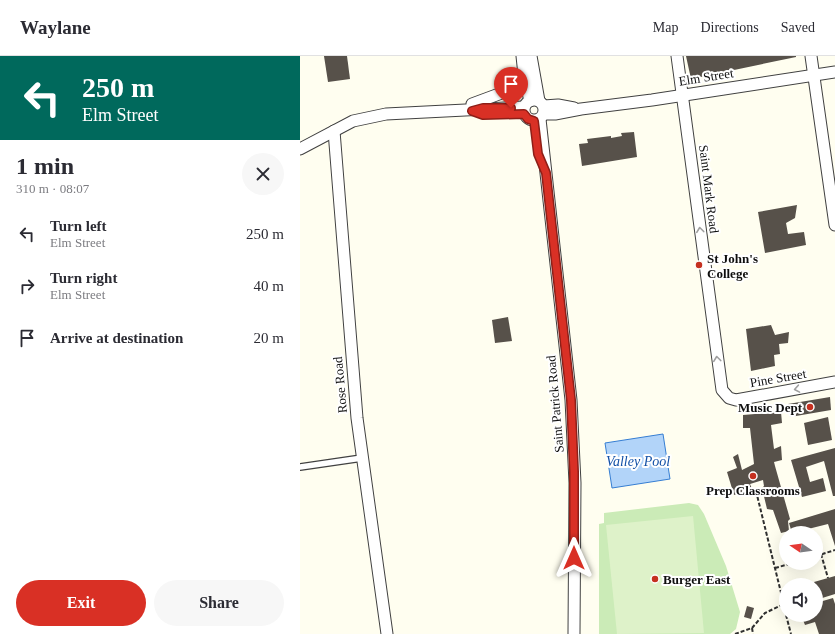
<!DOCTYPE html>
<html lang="en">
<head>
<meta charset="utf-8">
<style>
  :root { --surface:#fff; --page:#f7f7f7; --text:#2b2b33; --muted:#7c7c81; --line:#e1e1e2; --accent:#d93025 }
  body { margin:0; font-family:"Times New Roman",serif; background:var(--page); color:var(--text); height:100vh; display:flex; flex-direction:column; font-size:15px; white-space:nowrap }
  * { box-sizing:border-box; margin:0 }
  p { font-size:13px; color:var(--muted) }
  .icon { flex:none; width:22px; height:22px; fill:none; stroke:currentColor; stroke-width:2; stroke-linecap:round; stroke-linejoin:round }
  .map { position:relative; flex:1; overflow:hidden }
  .side { display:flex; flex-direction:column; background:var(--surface); width:300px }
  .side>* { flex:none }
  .banner { background:#00695c; color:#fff; overflow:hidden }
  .needle { width:26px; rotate:283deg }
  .buttons { position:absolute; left:479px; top:470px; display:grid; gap:8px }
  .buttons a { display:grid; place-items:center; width:44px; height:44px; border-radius:50%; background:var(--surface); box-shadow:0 4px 16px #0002; font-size:20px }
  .pin { position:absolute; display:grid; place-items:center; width:34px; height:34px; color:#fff; margin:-41px -17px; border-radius:50% 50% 50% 0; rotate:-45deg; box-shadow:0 0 4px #0007 }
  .pin .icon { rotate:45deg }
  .me { position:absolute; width:44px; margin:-22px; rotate:0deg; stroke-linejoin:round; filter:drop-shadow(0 0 3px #0008) }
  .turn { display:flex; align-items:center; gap:14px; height:84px; padding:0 16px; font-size:18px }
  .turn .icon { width:52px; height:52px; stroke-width:2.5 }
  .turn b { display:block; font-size:28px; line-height:34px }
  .round { display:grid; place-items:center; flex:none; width:42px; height:42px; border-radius:21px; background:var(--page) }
  .summary { display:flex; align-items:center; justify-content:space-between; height:68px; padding:0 16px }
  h1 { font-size:24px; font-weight:700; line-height:30px }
  .action { display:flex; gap:8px; margin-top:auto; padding:8px 16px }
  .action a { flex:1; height:46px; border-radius:24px; background:var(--accent); color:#fff; font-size:16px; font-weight:700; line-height:46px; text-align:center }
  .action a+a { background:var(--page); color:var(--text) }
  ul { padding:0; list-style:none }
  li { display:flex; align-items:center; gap:12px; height:52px; padding:0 16px }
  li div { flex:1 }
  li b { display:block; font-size:15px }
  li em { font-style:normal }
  header { display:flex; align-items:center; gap:24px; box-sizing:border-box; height:56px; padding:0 20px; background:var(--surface); border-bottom:1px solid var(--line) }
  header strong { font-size:19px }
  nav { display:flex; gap:22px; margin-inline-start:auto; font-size:14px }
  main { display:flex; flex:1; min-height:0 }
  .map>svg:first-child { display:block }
</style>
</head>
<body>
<header>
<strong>Waylane</strong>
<nav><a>Map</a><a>Directions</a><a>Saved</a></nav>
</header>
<main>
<section class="side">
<div class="banner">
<div class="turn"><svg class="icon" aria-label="left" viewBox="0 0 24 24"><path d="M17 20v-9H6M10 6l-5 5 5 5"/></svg><div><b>250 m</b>Elm Street</div></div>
</div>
<div class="summary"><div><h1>1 min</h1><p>310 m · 08:07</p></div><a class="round"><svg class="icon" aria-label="close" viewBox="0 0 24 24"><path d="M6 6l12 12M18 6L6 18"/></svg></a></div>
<ul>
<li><svg class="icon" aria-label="left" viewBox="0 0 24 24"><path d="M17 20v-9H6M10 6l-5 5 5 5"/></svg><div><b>Turn left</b><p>Elm Street</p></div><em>250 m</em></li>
<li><svg class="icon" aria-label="right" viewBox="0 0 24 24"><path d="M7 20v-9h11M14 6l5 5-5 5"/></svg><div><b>Turn right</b><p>Elm Street</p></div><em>40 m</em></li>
<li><svg class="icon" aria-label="arrive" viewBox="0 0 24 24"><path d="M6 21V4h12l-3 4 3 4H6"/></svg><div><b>Arrive at destination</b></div><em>20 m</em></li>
</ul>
<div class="action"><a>Exit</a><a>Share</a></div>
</section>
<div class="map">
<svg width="535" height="578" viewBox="0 0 535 578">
  <rect width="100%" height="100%" fill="#fffef0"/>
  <polygon fill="#cbebb7" points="389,447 398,449 404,458 426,510 440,556 436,573 430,578 299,578 299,468 304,467 304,457"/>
  <polygon fill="#def2c9" points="393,460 404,577 317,578 306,469"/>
  <polygon fill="#b2d4f9" stroke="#367ed3" points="363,378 370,423 312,432 305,387"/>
  <g fill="#57514a">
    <polygon points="24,0 47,0 50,23 28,26"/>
    <polygon points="386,0 496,0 496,1 391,23"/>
    <polygon points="334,76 337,101 282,110 279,88 288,87 287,83 311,80 311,82 322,80 321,77"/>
    <polygon points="497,149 495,162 486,167 488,178 504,176 506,189 465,197 458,156"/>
    <polygon points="208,261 212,285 195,287 192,264"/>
    <polygon points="471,269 475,279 489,276 488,287 479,288 480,298 474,299 475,310 451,315 446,273"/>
    <polygon points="530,341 531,354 490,361 488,348"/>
    <polygon points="481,356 482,367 471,369 474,393 481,390 482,404 474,406 475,410 490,463 488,465 489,475 481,477 473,454 467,453 462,432 464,430 463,424 450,428 452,433 434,439 427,416 437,412 433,401 438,398 442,414 454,408 450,372 443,372 443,359"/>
    <polygon points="528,361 532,384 508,389 504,367"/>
    <polygon points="535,392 535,440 533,440 524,405 506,411 510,426 523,422 526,435 502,441 491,404"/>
    <polygon points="535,453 535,490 528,468 492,477 489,467"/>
    <polygon points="535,520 535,538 519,543 514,526"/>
    <polygon points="533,542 535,548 535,578 519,578 515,566 505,569 501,559 516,559 516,547"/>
    <polygon points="447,550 454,552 451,563 444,561"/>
  </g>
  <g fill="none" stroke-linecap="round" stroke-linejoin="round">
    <g stroke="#414141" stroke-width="8">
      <polyline id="lane" points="0,411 62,402"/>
    </g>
    <g stroke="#414141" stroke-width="13">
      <g id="street">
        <polyline points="222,0 224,19 230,45"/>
        <polyline points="231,0 239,45"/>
        <polyline points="377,0 422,334 429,342 436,344 535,326"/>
        <polyline points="511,0 535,169"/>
        <circle cx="234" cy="54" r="10"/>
        <polyline points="172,48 199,38 224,19"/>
        <polyline points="244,50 258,49 274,52"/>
        <polyline points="244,58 255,58 281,53 352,44 535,16"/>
        <polyline points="240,63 271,344 275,427 274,578"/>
        <polyline points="34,75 57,362 87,578"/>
        <polyline points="0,93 53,65 86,58 224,51"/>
      </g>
    </g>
    <g stroke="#303030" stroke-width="2" stroke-dasharray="4 2" stroke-linecap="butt">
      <polyline points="456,435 486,557"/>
      <polyline points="521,498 528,522"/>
      <polyline points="516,500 535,494"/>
      <polyline points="475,512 493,507"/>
      <polyline points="486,559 491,578"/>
      <polyline points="452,572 453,578"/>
      <polyline points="435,578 452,572 465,557 484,548"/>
    </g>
    <use href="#lane" stroke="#fff" stroke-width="5.5"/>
    <use href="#street" stroke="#fff" stroke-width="11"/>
  </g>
  <defs><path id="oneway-chevron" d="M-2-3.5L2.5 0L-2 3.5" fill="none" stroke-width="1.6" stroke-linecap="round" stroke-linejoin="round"/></defs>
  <g stroke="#9f9f9f">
    <use href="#oneway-chevron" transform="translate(400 174) rotate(-97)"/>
    <use href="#oneway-chevron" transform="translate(417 303) rotate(-97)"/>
    <use href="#oneway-chevron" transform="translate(497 333) rotate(170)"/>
  </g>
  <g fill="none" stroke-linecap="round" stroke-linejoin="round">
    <g stroke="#8d1f18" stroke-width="10">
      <polyline id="route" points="211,52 183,52 172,55 183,59 224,58 228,63 234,65 238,98 246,117 271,344 274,416 274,502"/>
    </g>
    <use href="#route" stroke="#d93025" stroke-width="7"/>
  </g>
  <g fill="#c53020" stroke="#fff" stroke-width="1.5">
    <circle cx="399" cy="209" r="4"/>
    <circle cx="510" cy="351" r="4"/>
    <circle cx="453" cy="420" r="4"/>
    <circle cx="355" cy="523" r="4"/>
  </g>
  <g text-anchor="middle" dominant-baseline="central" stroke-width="4" stroke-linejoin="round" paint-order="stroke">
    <g font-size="13" fill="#0e0e0e" stroke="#fff">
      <text transform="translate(406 21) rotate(-9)">Elm Street</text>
      <text transform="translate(409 133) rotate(83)">Saint Mark Road</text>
      <text transform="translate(478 322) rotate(-10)">Pine Street</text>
      <text transform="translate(40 329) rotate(-95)">Rose Road</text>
      <text transform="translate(255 348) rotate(-95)">Saint Patrick Road</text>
    </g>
    <g font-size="13" font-weight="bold" fill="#0e0e0e" stroke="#fff" text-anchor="start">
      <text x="407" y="202">St John's<tspan x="407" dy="15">College</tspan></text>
      <text x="502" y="351" text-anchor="end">Music Dept</text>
      <text x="453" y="434" text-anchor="middle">Prep Classrooms</text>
      <text x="363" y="523">Burger East</text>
    </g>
    <g font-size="14" font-style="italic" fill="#1250a6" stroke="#fff">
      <text x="338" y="405">Valley Pool</text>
    </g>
  </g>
</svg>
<div class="buttons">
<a><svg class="needle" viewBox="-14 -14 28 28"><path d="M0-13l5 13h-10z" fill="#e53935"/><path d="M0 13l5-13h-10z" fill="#7c7c81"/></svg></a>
<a><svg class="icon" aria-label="sound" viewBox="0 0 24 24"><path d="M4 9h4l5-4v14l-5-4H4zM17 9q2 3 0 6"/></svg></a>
</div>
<div class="pin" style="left:211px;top:52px;background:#d93025"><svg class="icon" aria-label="arrive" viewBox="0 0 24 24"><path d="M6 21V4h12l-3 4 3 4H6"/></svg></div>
<svg class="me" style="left:274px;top:502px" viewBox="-20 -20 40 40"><path d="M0-17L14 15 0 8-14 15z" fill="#d93025" stroke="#fff" stroke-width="4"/></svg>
</div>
</main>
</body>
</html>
